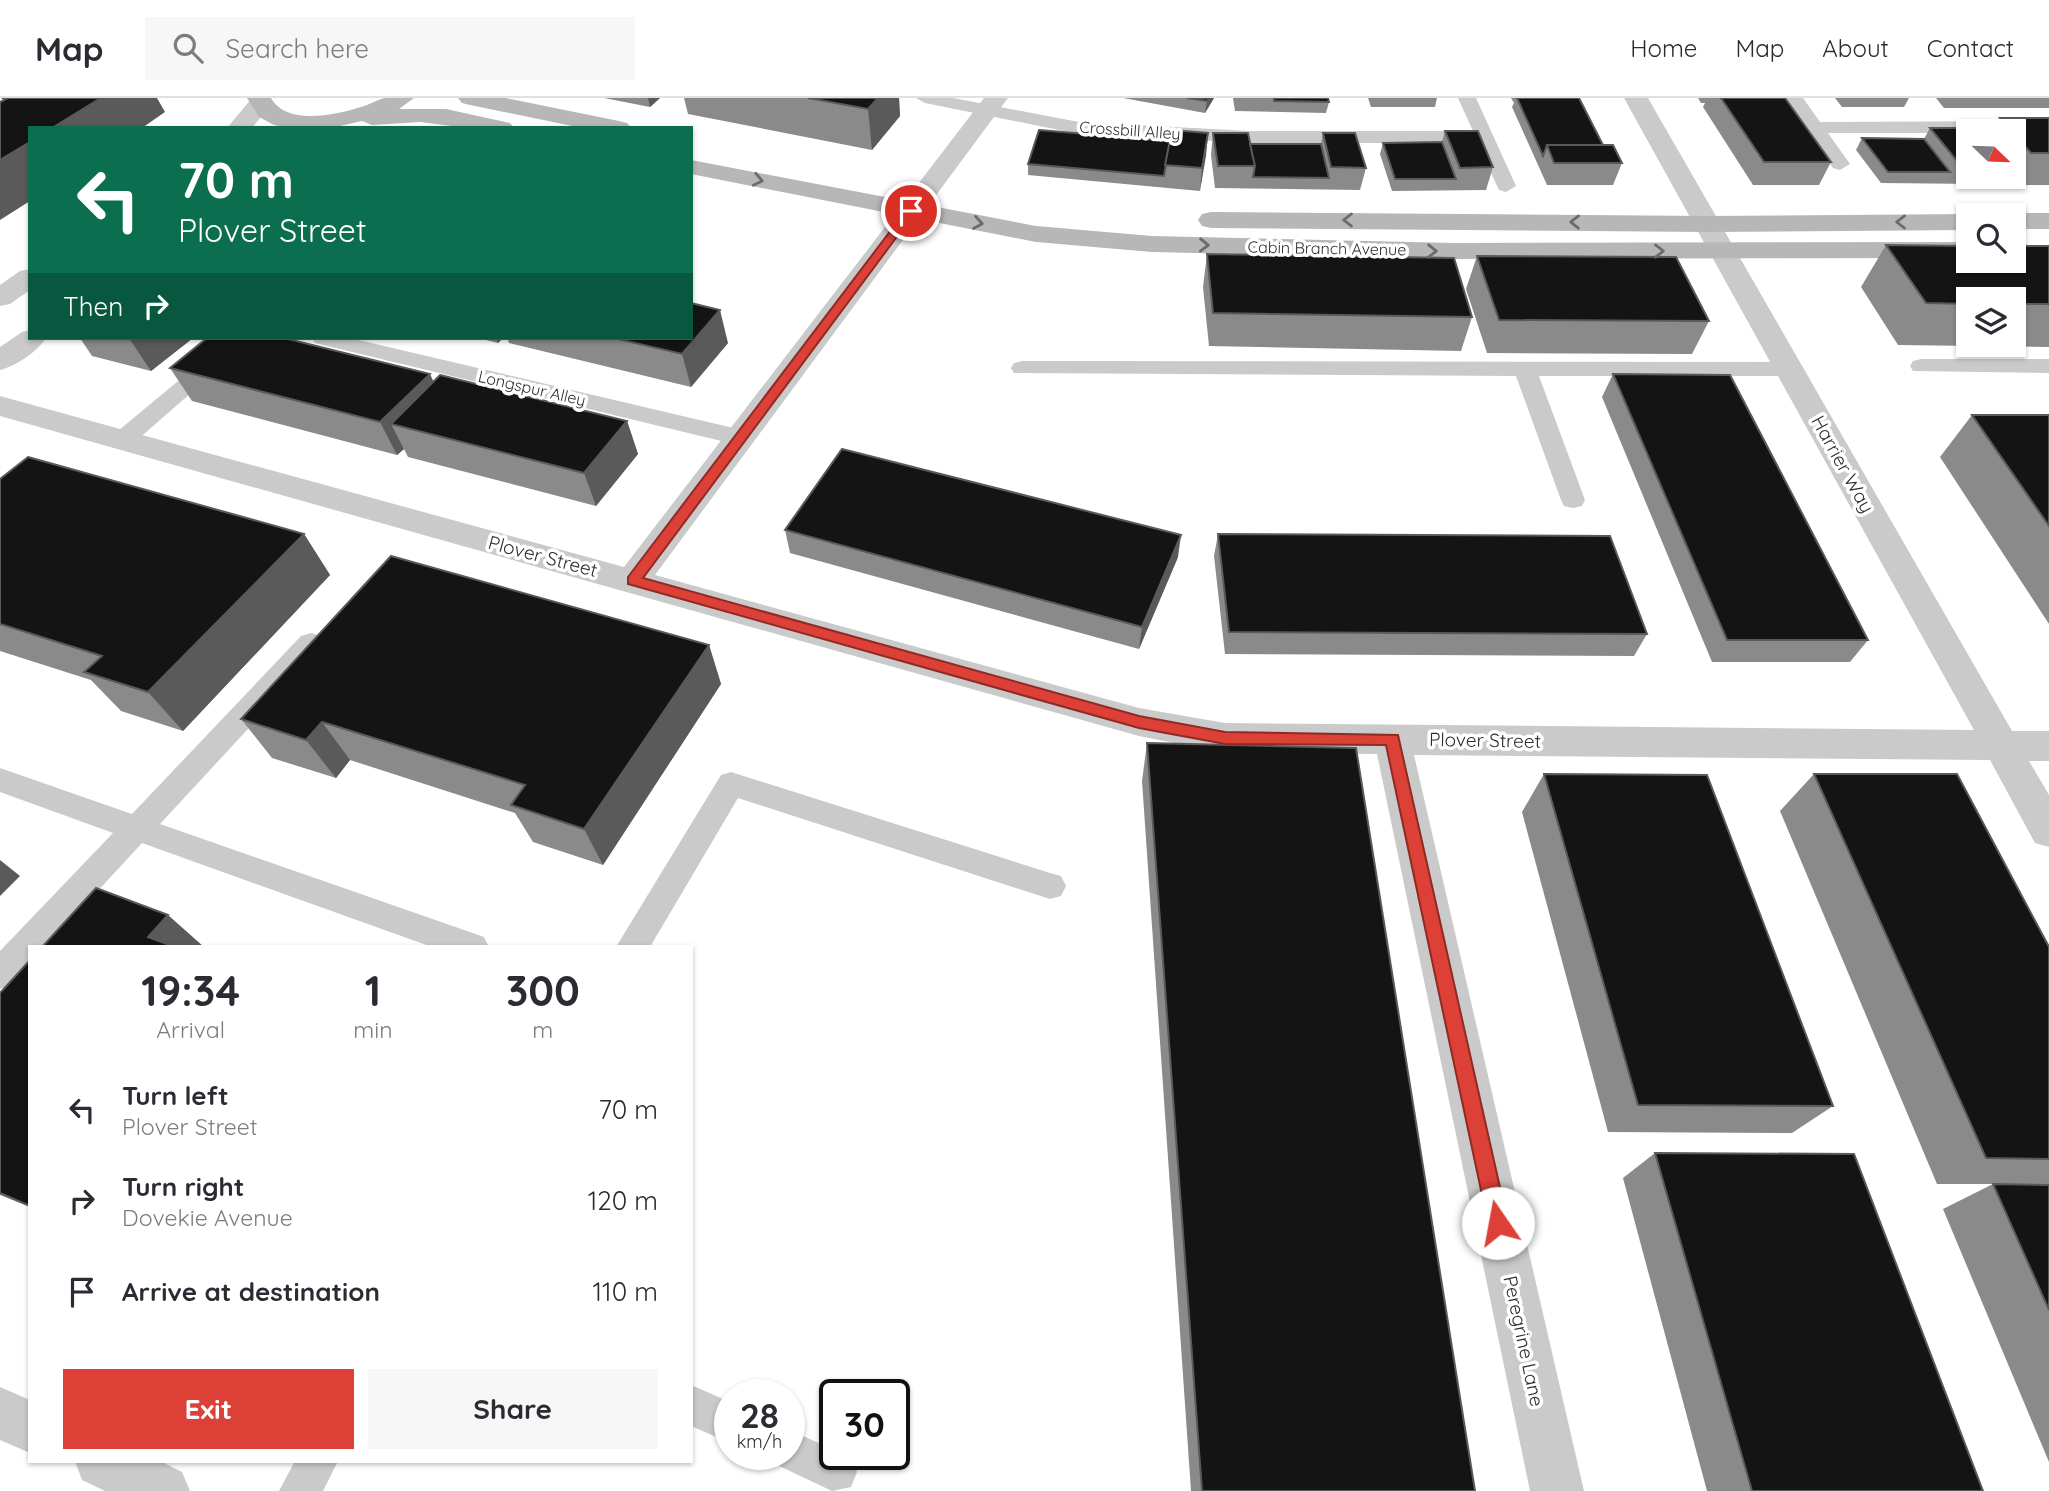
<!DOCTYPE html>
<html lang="en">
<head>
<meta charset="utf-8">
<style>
  :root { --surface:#fff; --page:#f7f7f7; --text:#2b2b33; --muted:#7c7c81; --line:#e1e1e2; --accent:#dc4037 }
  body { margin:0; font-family:Quicksand,sans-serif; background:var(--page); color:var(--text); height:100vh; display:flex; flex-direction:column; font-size:26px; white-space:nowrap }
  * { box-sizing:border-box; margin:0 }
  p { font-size:23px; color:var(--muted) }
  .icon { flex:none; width:38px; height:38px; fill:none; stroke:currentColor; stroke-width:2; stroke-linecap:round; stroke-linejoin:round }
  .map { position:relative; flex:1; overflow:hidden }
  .side { position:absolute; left:28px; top:847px; width:665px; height:518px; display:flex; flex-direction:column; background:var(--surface); border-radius:0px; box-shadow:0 2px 5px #0004 }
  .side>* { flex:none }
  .hud { position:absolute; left:28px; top:28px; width:665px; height:214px; border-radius:0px; box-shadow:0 2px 5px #0004; background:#0b6e4f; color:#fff; overflow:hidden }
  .needle { width:46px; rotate:113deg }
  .fabs { position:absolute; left:1956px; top:21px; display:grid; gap:14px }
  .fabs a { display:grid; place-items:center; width:70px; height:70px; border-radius:0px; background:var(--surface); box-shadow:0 2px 5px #0004; font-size:35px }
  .speed { position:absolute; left:714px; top:1281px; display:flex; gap:14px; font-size:35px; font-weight:700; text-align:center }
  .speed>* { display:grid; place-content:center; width:91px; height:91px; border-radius:50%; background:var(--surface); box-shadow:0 2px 5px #0004; line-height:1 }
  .speed small { font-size:18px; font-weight:400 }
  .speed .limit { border:4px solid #111; border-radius:10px; background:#fff; color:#111 }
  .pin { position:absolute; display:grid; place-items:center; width:60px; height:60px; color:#fff; margin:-30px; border:4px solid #fff; border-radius:50%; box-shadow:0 2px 7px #0007 }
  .me { position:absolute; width:77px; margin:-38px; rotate:348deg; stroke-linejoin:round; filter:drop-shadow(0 0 5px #0008) }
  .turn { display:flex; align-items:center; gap:24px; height:147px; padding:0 35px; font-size:32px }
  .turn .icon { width:91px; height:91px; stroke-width:2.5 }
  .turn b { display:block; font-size:49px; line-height:60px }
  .then { display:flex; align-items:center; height:66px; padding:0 35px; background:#0003; gap:14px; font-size:26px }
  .eta { display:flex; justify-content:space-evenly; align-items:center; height:119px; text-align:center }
  .eta b { font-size:42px; font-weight:700; line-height:49px }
  .primary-button { display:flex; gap:14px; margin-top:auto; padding:14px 35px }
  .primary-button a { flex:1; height:80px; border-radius:0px; background:var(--accent); color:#fff; font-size:28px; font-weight:700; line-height:80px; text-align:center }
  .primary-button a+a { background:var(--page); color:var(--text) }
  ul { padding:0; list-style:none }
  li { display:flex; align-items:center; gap:21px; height:91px; padding:0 35px }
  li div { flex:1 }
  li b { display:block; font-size:26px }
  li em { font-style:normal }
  header { display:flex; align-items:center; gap:42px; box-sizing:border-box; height:98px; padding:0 35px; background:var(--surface); border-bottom:2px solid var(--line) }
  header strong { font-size:33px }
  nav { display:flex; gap:38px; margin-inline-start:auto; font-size:24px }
  .search { width:490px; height:63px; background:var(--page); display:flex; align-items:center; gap:18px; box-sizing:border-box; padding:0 24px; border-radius:0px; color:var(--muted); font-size:26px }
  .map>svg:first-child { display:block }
</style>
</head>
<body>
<header>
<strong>Map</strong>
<div class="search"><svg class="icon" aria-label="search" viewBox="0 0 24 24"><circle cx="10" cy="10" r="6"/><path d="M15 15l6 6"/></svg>Search here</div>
<nav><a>Home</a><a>Map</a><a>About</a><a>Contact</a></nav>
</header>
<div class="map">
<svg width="2049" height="1393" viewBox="0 0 2049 1393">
  <rect width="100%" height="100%" fill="#fff"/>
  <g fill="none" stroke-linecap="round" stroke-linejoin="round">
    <g fill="#cacaca" fill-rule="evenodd">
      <polygon points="916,0 953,0 1079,24 1250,33 1473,33 1458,0 1476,0 1516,88 1506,94 1499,92 1477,45 1250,45 1079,36 925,5"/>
      <polygon points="1785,0 1803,0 1820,24 2049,23 2049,35 1828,35 1850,66 1840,72 1833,70"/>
      <polygon points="230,240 254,240 129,349 121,351 113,349 109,343 113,337"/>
      <polygon points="312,240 350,240 742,332 750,335 754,340 750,345 742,348 323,247 315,245"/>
      <polygon points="1921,261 2049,261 2049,275 1913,273 1910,268 1913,263"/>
      <polygon points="1022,263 1790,264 1798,266 1801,271 1798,276 1790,278 1539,278 1585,402 1582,408 1573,410 1564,408 1561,402 1516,278 1014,275 1011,270 1014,265"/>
      <polygon points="311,535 321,538 325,545 321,552 160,726 484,839 489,849 432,849 142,745 46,849 30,849 30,867 12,886 0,891 0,853 113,735 0,694 0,670 132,716 301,538"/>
      <polygon points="731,674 1050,775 1061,778 1066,788 1061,798 1050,801 738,700 650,849 616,849 721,677"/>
      <polygon points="691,1287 730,1304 730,1345 691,1328"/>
      <polygon points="789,1332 835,1352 835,1356 851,1359 857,1374 851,1389 832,1393 775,1366 770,1356 789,1356"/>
      <polygon points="295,1363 338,1363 323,1393 279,1393"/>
    </g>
    <g fill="#cacaca" fill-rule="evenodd">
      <polygon points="252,0 268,0 272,5 252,30 227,30"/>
      <polygon points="984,0 1008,0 655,477 1139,610 1225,625 1974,632 1624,0 1648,0 2012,633 2049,633 2049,663 2029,663 2049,697 2049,749 2035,745 1990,662 1414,657 1584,1393 1530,1393 1377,656 1225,655 1139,638 0,318 0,298 624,469"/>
      <polygon points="30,171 30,192 10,206 0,208 0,187 20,173"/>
      <path d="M30 232V240H46C37 254 16 268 0 272V249L22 234Z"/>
      <polygon points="0,1289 30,1302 30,1355 0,1342"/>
      <polygon points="75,1363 160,1363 182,1374 190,1393 105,1393 82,1382"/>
    </g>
    <g fill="#b7b7b7" fill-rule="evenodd">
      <path d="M247 0H271C287 28 335 17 361 9 369 7 378 1 386 0 395 0 405 0 414 0L399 11H446L510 25 514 30H468L420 24 372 27 362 23 331 30H289L274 27 259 19Z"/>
      <polygon points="458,0 505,0 619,23 627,25 631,30 582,30 470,7 462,5"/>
      <polygon points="691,62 1036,128 1152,138 1454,145 1969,144 1969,160 1454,161 1152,154 1036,144 691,76"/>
      <polygon points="1211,114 1708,118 1969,116 1973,117 1969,117 1969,132 1708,134 1211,130 1202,128 1198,122 1202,116"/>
      <polygon points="2014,115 2049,115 2049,131 2014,131 2014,117 2006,117"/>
    </g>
  </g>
  <g fill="#8a8a8a" fill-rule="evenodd">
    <polygon points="604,0 660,0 650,9"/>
    <polygon points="684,0 899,0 900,18 872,52 688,16"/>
    <polygon points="1123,0 1214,0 1205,15"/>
    <polygon points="1233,0 1328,0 1329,4 1326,15 1235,13"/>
    <polygon points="1368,0 1437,0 1435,9 1371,9"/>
    <polygon points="1511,0 1579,0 1603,47 1622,65 1613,87 1547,87 1512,9 1514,5"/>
    <polygon points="1698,0 1785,0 1831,64 1819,87 1753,87 1703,9 1705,5 1701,5"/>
    <polygon points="1835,0 1909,0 1904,9 1842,9"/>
    <polygon points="1936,0 2049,0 2049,10 1944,10"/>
    <polygon points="2000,20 2049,20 2049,87 2009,87 2002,79 2014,79 2014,33 1992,33"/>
    <polygon points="1930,30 1969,34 1969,79 1984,79 1979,86 1881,85 1856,52 1862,40 1924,41"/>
    <polygon points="1445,33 1493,69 1486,92 1392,93 1380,56 1383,45 1442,44"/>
    <polygon points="1208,35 1200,93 1028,77 1028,66 1170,43"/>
    <polygon points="1213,35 1250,46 1321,46 1323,35 1366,70 1360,92 1215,90 1211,57"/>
    <path d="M1886 147 2049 148V249L1898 247 1861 189ZM1969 201H2014V247H1969Z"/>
    <polygon points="1207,156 1472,219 1461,253 1209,248 1203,189"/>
    <polygon points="1477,158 1709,223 1692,256 1487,255 1466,191"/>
    <polygon points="80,240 193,240 151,273 92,258"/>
    <polygon points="478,240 503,240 498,245"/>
    <polygon points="507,240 691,240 728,245 691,289 509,245"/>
    <polygon points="170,270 434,284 627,323 638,356 596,408 408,359 404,351 397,357 192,303"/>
    <polygon points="1613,276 1868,542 1850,564 1712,564 1602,299"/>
    <polygon points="1972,317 2049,317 2049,526 1940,359"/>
    <polygon points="0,381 304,436 330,477 183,633 121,613 91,582 0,553"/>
    <polygon points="785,432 1178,459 1139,551 790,455"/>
    <polygon points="1218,436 1647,536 1634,558 1225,556 1214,458"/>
    <polygon points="709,547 721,586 603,767 533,744 515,715 350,662 336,680 272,660 241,621"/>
    <polygon points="1147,645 1475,1393 1191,1393 1142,683"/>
    <polygon points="1544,676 1833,1008 1792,1035 1608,1034 1522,714"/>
    <polygon points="1814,676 2049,849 2049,1086 1937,1086 1780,713"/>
    <polygon points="30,862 30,1109 0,1097 0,895"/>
    <polygon points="1655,1055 1983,1393 1707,1393 1623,1080"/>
    <polygon points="1993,1086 2049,1087 2049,1364 1943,1111"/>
  </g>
  <g fill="#5a5a5a">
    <polygon points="101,0 157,0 165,14 142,30 52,30"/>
    <polygon points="648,0 660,0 650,9"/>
    <polygon points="878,0 899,0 900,18 872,52 868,11"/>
    <polygon points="1209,0 1214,0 1205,15 1207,3"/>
    <polygon points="1208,35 1206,58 1200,93 1202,70"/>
    <polygon points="30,44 30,103 0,122 0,62"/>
    <polygon points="720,212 728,245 691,289 682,256"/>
    <polygon points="129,240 193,240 151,273"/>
    <polygon points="496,240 503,240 498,245"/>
    <polygon points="430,276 445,309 391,326 404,351 397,357 380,324"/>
    <polygon points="627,323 638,356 596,408 584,375"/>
    <polygon points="304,436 330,477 183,633 148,594"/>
    <polygon points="1181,437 1178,459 1139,551 1142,529"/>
    <polygon points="709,547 721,586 603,767 584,731"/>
    <polygon points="322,624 350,662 336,680 306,642"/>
    <polygon points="0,762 20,778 0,798"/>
    <polygon points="168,817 204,849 160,849 148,839"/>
  </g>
  <g fill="#141414" stroke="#5a5a5a" stroke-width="2">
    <polygon points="2,0 101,0 52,30 30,30 30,44 0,62 0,4 6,1"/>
    <polygon points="808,0 878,0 868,11"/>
    <polygon points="1187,0 1209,0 1207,3"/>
    <polygon points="1274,0 1328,0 1329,4 1274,3"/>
    <polygon points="1517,0 1579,0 1603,47 1547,47 1543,58"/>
    <polygon points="1721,0 1785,0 1831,64 1764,64"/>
    <polygon points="2000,20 2049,20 2049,55 2031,55 2014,36 2014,33 2011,33"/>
    <polygon points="1930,30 1965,30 1969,34 1969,63 1957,63"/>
    <polygon points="1039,32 1170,43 1164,78 1028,66"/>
    <polygon points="1172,32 1208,35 1202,70 1165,67"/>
    <polygon points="1445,33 1478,33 1493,69 1460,70"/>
    <polygon points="1213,35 1248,35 1255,68 1218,68"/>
    <polygon points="1323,35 1355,35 1366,70 1331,69"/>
    <polygon points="1862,40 1924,41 1950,74 1888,74"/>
    <polygon points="1442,44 1456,81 1395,81 1383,45"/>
    <polygon points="1250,46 1321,46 1329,80 1253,79 1255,68"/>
    <polygon points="1547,47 1613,47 1622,65 1554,65"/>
    <polygon points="1886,147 1969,148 1969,163 2014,163 2014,148 2049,148 2049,206 2014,206 2014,201 1969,201 1969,206 1926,205"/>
    <polygon points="1207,156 1454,160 1472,219 1213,215"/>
    <polygon points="1477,158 1676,159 1709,223 1499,222"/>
    <polygon points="691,205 720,212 682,256 614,240 691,240"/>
    <polygon points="207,240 284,240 430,276 380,324 170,270"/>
    <polygon points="1613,276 1730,277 1868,542 1727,542"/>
    <polygon points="440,277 627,323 584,375 391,326"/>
    <polygon points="1972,317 2049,317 2049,428"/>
    <polygon points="842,351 1181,437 1142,529 785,432"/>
    <polygon points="28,359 304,436 148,594 84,574 102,558 0,526 0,381"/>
    <polygon points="1218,436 1610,438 1647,536 1229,534"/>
    <polygon points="391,458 709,547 584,731 511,707 525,687 322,624 306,642 241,621"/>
    <polygon points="1147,645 1356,650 1475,1393 1202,1393"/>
    <polygon points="1544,676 1707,677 1833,1008 1638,1007"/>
    <polygon points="1814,676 1957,676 2049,849 2049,1061 1986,1060"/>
    <polygon points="96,790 168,817 148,839 175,849 42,849"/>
    <polygon points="30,862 30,1108 0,1095 0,895"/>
    <polygon points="1655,1055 1854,1056 1983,1393 1752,1393"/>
    <polygon points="1993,1086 2049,1087 2049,1212"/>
  </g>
  <defs><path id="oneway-chevron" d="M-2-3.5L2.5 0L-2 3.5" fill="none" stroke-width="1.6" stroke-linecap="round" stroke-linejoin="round" transform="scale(1.75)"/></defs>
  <g stroke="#6b6b6b">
    <use href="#oneway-chevron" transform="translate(758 82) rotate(12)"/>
    <use href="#oneway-chevron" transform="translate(1348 122) rotate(-180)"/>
    <use href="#oneway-chevron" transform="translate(1575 124) rotate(-179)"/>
    <use href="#oneway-chevron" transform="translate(1901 124) rotate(180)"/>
    <use href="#oneway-chevron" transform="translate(978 125) rotate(10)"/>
    <use href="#oneway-chevron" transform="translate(1204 147) rotate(1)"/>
    <use href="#oneway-chevron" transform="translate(1432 153) rotate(1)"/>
    <use href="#oneway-chevron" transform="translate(1659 153)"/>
  </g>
  <polygon fill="#dc4037" stroke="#8f2a24" stroke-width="2" points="907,111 916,113 643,480 1139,618 1225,634 1398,637 1508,1125 1505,1132 1498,1134 1491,1132 1488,1125 1386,647 1225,646 1139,630 628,486 628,479"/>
  <g text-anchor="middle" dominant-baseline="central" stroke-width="7" stroke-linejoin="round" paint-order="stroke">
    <g font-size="16" fill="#2d2d2d" stroke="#fff">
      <text transform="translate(1130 32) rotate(4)">Crossbill Alley</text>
      <text transform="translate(1327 150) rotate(1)">Cabin Branch Avenue</text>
      <text transform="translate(532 290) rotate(13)">Longspur Alley</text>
    </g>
    <g font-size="19" fill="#2d2d2d" stroke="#fff">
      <text transform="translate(1843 366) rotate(61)">Harrier Way</text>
      <text transform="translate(543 458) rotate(15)">Plover Street</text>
      <text transform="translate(1485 642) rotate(1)">Plover Street</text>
      <text transform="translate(1524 1243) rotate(78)">Peregrine Lane</text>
    </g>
  </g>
</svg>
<div class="fabs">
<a><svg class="needle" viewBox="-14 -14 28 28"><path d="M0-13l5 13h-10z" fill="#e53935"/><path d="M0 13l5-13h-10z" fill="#7c7c81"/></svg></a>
<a><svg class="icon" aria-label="search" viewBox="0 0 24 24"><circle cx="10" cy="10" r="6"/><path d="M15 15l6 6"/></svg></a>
<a><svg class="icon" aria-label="layers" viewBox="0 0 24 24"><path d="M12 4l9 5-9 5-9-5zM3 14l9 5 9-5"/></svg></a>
</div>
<div class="speed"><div>28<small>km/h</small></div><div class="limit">30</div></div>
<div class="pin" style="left:911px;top:113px;background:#d93025"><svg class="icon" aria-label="arrive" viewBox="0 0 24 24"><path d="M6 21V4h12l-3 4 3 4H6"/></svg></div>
<svg class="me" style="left:1498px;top:1125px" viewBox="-20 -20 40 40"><circle r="19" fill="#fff"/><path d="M0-13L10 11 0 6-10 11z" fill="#dc4037"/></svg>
<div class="hud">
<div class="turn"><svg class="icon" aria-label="left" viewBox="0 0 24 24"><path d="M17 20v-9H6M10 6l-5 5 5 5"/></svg><div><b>70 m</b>Plover Street</div></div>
<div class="then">Then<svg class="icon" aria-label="right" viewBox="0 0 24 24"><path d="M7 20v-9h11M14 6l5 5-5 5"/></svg></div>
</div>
<section class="side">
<div class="eta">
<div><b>19:34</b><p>Arrival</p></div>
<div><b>1</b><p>min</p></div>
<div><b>300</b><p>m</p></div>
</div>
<ul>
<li><svg class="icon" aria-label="left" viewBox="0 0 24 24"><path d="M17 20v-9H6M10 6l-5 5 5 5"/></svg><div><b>Turn left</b><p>Plover Street</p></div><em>70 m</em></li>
<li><svg class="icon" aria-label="right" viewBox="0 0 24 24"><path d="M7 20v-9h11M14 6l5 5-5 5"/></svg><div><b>Turn right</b><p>Dovekie Avenue</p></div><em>120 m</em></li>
<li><svg class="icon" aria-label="arrive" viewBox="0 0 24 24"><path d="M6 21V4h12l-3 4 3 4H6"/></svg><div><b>Arrive at destination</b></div><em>110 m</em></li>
</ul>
<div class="primary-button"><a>Exit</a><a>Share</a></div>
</section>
</div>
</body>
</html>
